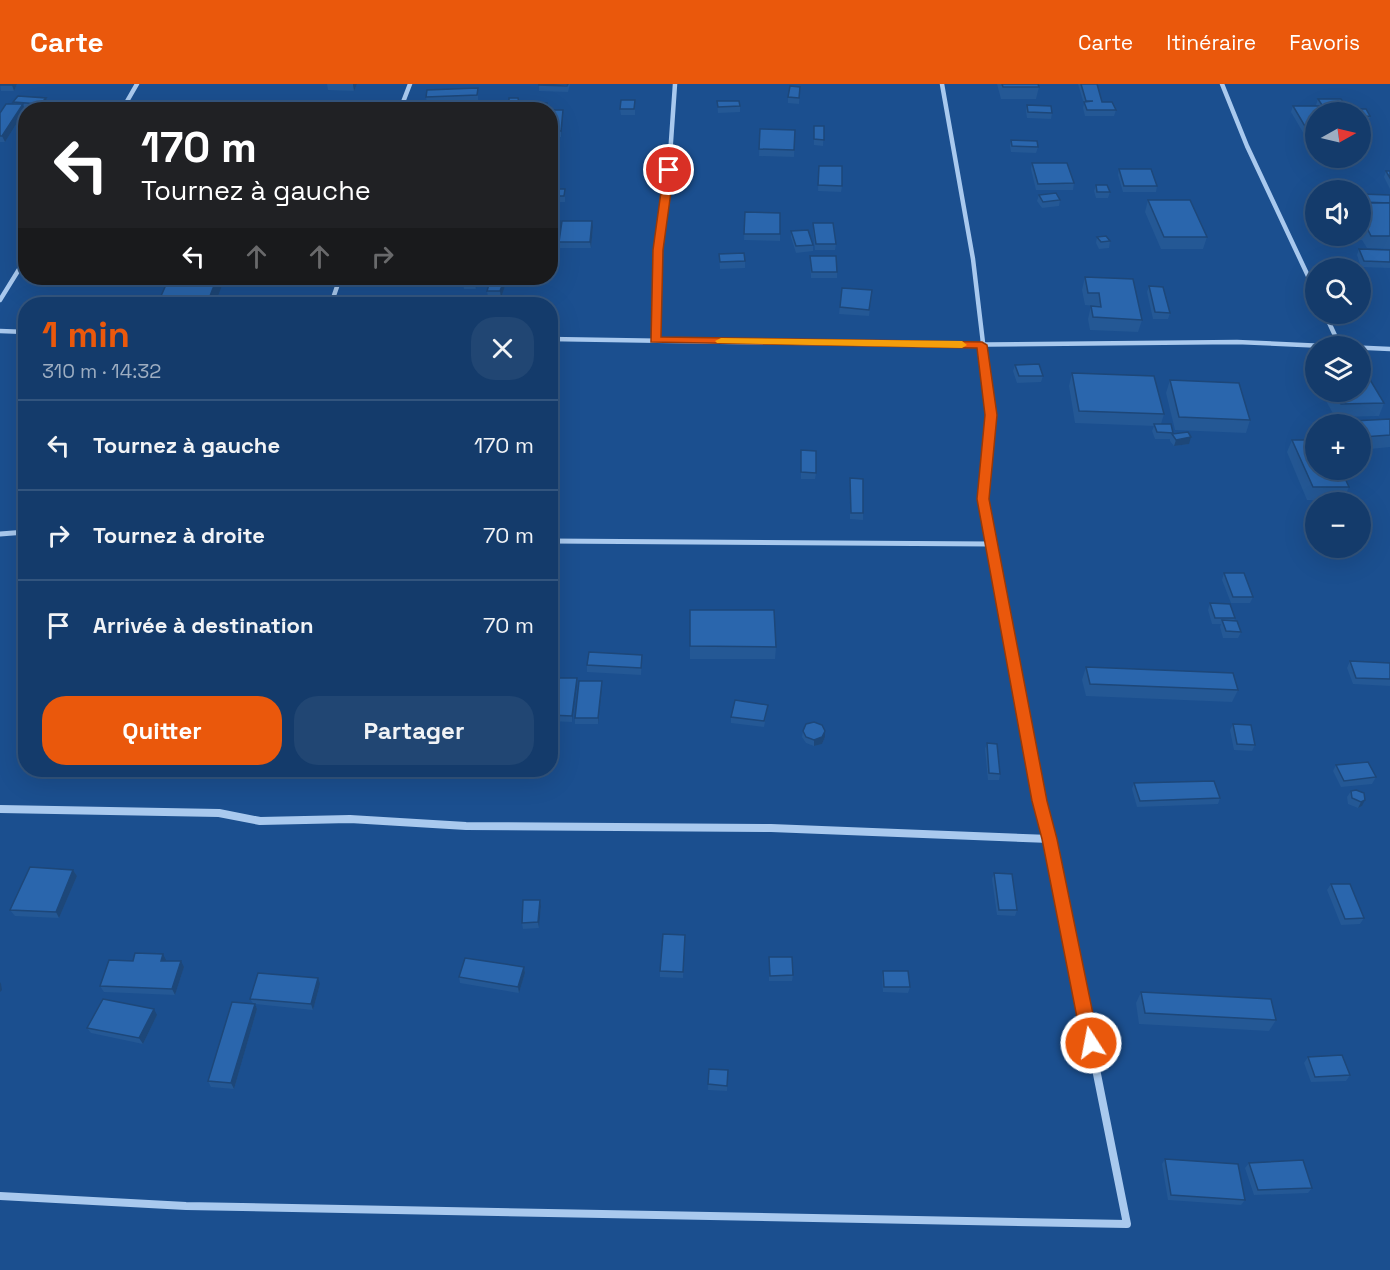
<!DOCTYPE html>
<html lang="fr">
<head>
<meta charset="utf-8">
<style>
  :root { --surface:#143b6b; --page:#214673; --text:#f1f3f6; --muted:#9dadc1; --line:#33557e; --accent:#ea580c }
  body { margin:0; font-family:"Space Grotesk",sans-serif; background:var(--page); color:var(--text); height:100vh; display:flex; flex-direction:column; font-size:22px; white-space:nowrap }
  * { box-sizing:border-box; margin:0 }
  p { font-size:20px; color:var(--muted) }
  .icon { flex:none; width:33px; height:33px; fill:none; stroke:currentColor; stroke-width:2; stroke-linecap:round; stroke-linejoin:round }
  .map { position:relative; flex:1; overflow:hidden }
  .drawer { position:absolute; left:18px; top:213px; width:540px; height:480px; display:flex; flex-direction:column; background:var(--surface); border-radius:24px; box-shadow:0 6px 24px #0002,0 0 0 2px var(--line) }
  .drawer>* { flex:none }
  .top-card { position:absolute; left:18px; top:18px; width:540px; height:183px; border-radius:24px; box-shadow:0 6px 24px #0002,0 0 0 2px var(--line); background:#202124; color:#fff; overflow:hidden }
  .needle { width:39px; rotate:82deg }
  .tools { position:absolute; left:1305px; top:18px; display:grid; gap:12px }
  .tools a { display:grid; place-items:center; width:66px; height:66px; border-radius:50%; background:var(--surface); box-shadow:0 6px 24px #0002,0 0 0 2px var(--line); font-size:30px }
  .pin { position:absolute; display:grid; place-items:center; width:51px; height:51px; color:#fff; margin:-26px; border:3px solid #fff; border-radius:50%; box-shadow:0 2px 6px #0007 }
  .me { position:absolute; width:66px; margin:-33px; rotate:349deg; stroke-linejoin:round; filter:drop-shadow(0 0 4px #0008) }
  .turn { display:flex; align-items:center; gap:21px; height:126px; padding:0 24px; font-size:27px }
  .turn .icon { width:78px; height:78px; stroke-width:2.5 }
  .turn b { display:block; font-size:42px; line-height:51px }
  .lanes { display:flex; align-items:center; height:57px; padding:0 24px; background:#0003; justify-content:center; gap:30px; direction:ltr }
  .lanes .off { opacity:.35 }
  .round { display:grid; place-items:center; flex:none; width:63px; height:63px; border-radius:24px; background:var(--page) }
  .headline { display:flex; align-items:center; justify-content:space-between; height:102px; padding:0 24px }
  h1 { font-size:36px; font-weight:700; line-height:45px; color:var(--accent) }
  .cta { display:flex; gap:12px; margin-top:auto; padding:12px 24px }
  .cta a { flex:1; height:69px; border-radius:24px; background:var(--accent); color:#fff; font-size:24px; font-weight:700; line-height:69px; text-align:center }
  .cta a+a { background:var(--page); color:var(--text) }
  ul { padding:0; list-style:none }
  li { display:flex; align-items:center; gap:18px; height:90px; padding:0 24px; border-top:2px solid var(--line) }
  li div { flex:1 }
  li b { display:block; font-size:22px }
  li em { font-style:normal }
  header { display:flex; align-items:center; gap:36px; box-sizing:border-box; height:84px; padding:0 30px; background:var(--accent); color:#fff }
  header strong { font-size:28px }
  nav { display:flex; gap:33px; margin-inline-start:auto; font-size:21px }
  .map>svg:first-child { display:block }
</style>
</head>
<body>
<header>
<strong>Carte</strong>
<nav><a>Carte</a><a>Itinéraire</a><a>Favoris</a></nav>
</header>
<div class="map">
<svg width="1390" height="1186" viewBox="0 0 1390 1186">
  <rect width="100%" height="100%" fill="#1b4f8f"/>
  <g fill="none" stroke-linecap="round" stroke-linejoin="round">
    <g stroke="#a9c9ee" stroke-width="4.5">
      <polyline points="942,0 973,175 988,301"/>
      <polyline points="1222,0 1247,62 1316,209"/>
      <polyline points="122,26 137,0"/>
      <polyline points="400,26 410,0"/>
      <polyline points="0,216 26,174"/>
      <polyline points="331,220 340,194"/>
      <polyline points="1325,230 1339,260"/>
      <polyline points="0,247 26,248"/>
      <polyline points="550,255 928,261 1237,258 1390,265"/>
      <polyline points="655,256 658,166 669,86 675,0"/>
    </g>
    <g stroke="#a9c9ee" stroke-width="5">
      <polyline points="987,299 991,331 983,415 1034,688"/>
      <polyline points="0,450 26,448"/>
      <polyline points="550,457 991,460"/>
    </g>
    <g stroke="#a9c9ee" stroke-width="8">
      <polyline points="0,725 219,729 260,737 350,735 466,742 771,744 1050,755 1033,686"/>
      <polyline points="0,1112 186,1122 1127,1140 1050,755"/>
    </g>
  </g>
  <g fill="#245895">
    <polygon points="0,0 17,0 14,7 1,7"/>
    <polygon points="327,0 357,0 354,7 328,6"/>
    <polygon points="539,0 570,0 568,8 539,7"/>
    <polygon points="997,0 1038,0 1039,3 1036,15 1001,15"/>
    <polygon points="1078,0 1097,0 1102,18 1116,26 1114,32 1085,32 1083,24 1084,20"/>
    <polygon points="800,3 799,20 788,19 788,13"/>
    <polygon points="478,4 478,17 427,19 426,13"/>
    <polygon points="46,14 48,20 43,26 25,25 25,26 5,58 0,58 0,29 14,20 13,18"/>
    <polygon points="509,14 518,14 519,25 510,26"/>
    <polygon points="1318,15 1341,15 1345,21 1344,25 1366,25 1370,32 1368,38 1360,39 1360,28 1327,28 1327,27 1322,27 1323,28 1316,28 1316,49 1304,50 1291,28 1293,22 1317,22 1316,21"/>
    <polygon points="635,16 635,31 621,31 620,25"/>
    <polygon points="717,17 740,22 740,28 718,29"/>
    <polygon points="1027,21 1052,29 1051,35 1027,34 1026,27"/>
    <polygon points="550,26 563,32 561,53 550,53"/>
    <polygon points="814,42 824,42 823,62 814,61"/>
    <polygon points="760,45 795,46 794,73 759,72"/>
    <polygon points="1011,56 1038,63 1036,69 1011,68 1010,62"/>
    <polygon points="1032,79 1074,99 1073,106 1036,106 1031,85"/>
    <polygon points="819,82 842,102 841,108 818,107"/>
    <polygon points="1119,85 1157,102 1156,108 1123,108 1118,91"/>
    <polygon points="1386,87 1390,87 1390,105 1384,93"/>
    <polygon points="1096,101 1110,108 1108,114 1096,114 1094,107"/>
    <polygon points="550,105 565,111 565,118 550,118"/>
    <polygon points="1311,110 1316,110 1316,124 1313,124 1309,116"/>
    <polygon points="1360,110 1390,111 1390,165 1367,164 1362,156 1352,156 1350,152 1360,152"/>
    <polygon points="1039,111 1060,116 1059,122 1042,124 1037,117"/>
    <polygon points="1148,116 1207,153 1203,165 1161,165 1145,128"/>
    <polygon points="745,128 780,129 780,157 744,156"/>
    <polygon points="550,137 560,137 561,143 593,143 591,164 560,164 559,158 558,170 550,170"/>
    <polygon points="813,139 836,160 835,166 815,166 813,146"/>
    <polygon points="791,147 813,161 813,167 796,169 791,153"/>
    <polygon points="1097,153 1110,157 1109,164 1099,165 1096,159"/>
    <polygon points="1359,165 1390,166 1390,184 1361,183 1357,171"/>
    <polygon points="719,170 745,177 745,184 720,185"/>
    <polygon points="810,172 837,188 837,194 811,194"/>
    <polygon points="1085,193 1142,236 1138,248 1090,246 1088,235 1091,222 1096,223 1096,222 1085,221 1082,206"/>
    <polygon points="166,194 163,201 138,201 136,195"/>
    <polygon points="225,194 215,220 146,220 162,214 161,212"/>
    <polygon points="464,194 479,194 476,205 464,205 463,199"/>
    <polygon points="491,194 507,194 507,196 501,214 488,213 487,207"/>
    <polygon points="1149,202 1170,229 1168,235 1153,235 1147,208"/>
    <polygon points="842,204 872,206 869,232 839,230"/>
    <polygon points="1316,277 1316,297 1311,289"/>
    <polygon points="1015,281 1043,292 1041,298 1017,299 1013,287"/>
    <polygon points="1072,289 1164,330 1161,340 1173,349 1173,350 1189,360 1174,362 1170,357 1170,355 1155,355 1152,347 1154,342 1075,339 1069,302"/>
    <polygon points="1170,296 1250,336 1246,349 1175,346 1166,309"/>
    <polygon points="1321,308 1360,308 1384,319 1379,332 1335,333"/>
    <polygon points="1390,335 1390,363 1360,366 1360,340 1351,340 1353,337"/>
    <polygon points="1292,356 1349,403 1343,416 1307,416 1287,368"/>
    <polygon points="801,366 816,389 815,395 801,395"/>
    <polygon points="850,394 863,429 863,436 850,435"/>
    <polygon points="1224,489 1253,513 1250,519 1231,519 1222,496"/>
    <polygon points="1210,519 1235,534 1234,537 1241,548 1238,554 1223,554 1220,543 1221,540 1212,540 1208,526"/>
    <polygon points="690,526 776,563 775,575 690,575"/>
    <polygon points="642,571 641,591 587,588 587,581"/>
    <polygon points="1350,577 1390,579 1390,602 1353,600 1347,584"/>
    <polygon points="1086,583 1238,606 1232,618 1086,612 1082,596"/>
    <polygon points="550,594 577,594 577,601 572,638 550,637"/>
    <polygon points="602,604 598,640 575,640 575,634"/>
    <polygon points="768,621 764,643 731,639 731,633"/>
    <polygon points="1233,640 1255,661 1252,667 1234,666 1230,646"/>
    <polygon points="803,647 825,647 825,653 822,660 814,662 806,659 802,653"/>
    <polygon points="987,659 1000,690 999,696 988,696 985,665"/>
    <polygon points="1336,681 1376,693 1372,700 1341,703 1333,687"/>
    <polygon points="1134,699 1220,714 1218,720 1137,723 1132,705"/>
    <polygon points="1351,707 1364,709 1362,722 1358,724 1348,720 1347,713"/>
    <polygon points="73,786 77,792 59,834 15,832 10,826"/>
    <polygon points="994,789 1017,826 1015,832 997,831 992,795"/>
    <polygon points="1331,800 1364,834 1360,840 1341,841 1327,806"/>
    <polygon points="540,816 541,822 539,844 523,845 522,839"/>
    <polygon points="685,851 683,894 660,893 660,887"/>
    <polygon points="769,873 793,891 792,897 769,897"/>
    <polygon points="166,876 166,877 184,883 175,911 104,908 100,902 133,877"/>
    <polygon points="524,883 525,889 519,909 460,899 459,893"/>
    <polygon points="883,887 910,903 908,909 883,908 882,892"/>
    <polygon points="320,900 313,926 255,920 257,925 234,1005 211,1003 208,997 253,919 250,915"/>
    <polygon points="1141,908 1276,936 1269,947 1139,940 1136,919"/>
    <polygon points="157,931 143,960 91,949 87,944"/>
    <polygon points="1308,973 1350,991 1346,997 1311,998 1304,979"/>
    <polygon points="709,985 728,986 727,1007 708,1006"/>
    <polygon points="1165,1075 1245,1116 1241,1121 1168,1116 1162,1080"/>
    <polygon points="1249,1079 1312,1104 1308,1109 1254,1111 1245,1084"/>
  </g>
  <g fill="#1d4779">
    <polygon points="12,0 17,0 14,7 12,1"/>
    <polygon points="353,0 357,0 354,7 353,1"/>
    <polygon points="46,14 48,20 42,26 40,20"/>
    <polygon points="23,20 25,26 5,58 2,52"/>
    <polygon points="563,26 563,32 561,53 561,47"/>
    <polygon points="560,137 561,143 558,170 557,164"/>
    <polygon points="592,137 593,143 591,164 590,158"/>
    <polygon points="161,194 166,194 163,201 161,195"/>
    <polygon points="217,194 225,194 215,220 213,220 210,212"/>
    <polygon points="477,194 479,194 476,205 475,199"/>
    <polygon points="505,194 507,194 507,196 501,214 500,207"/>
    <polygon points="162,214 164,220 158,220"/>
    <polygon points="1191,353 1189,360 1174,362 1176,356"/>
    <polygon points="577,594 577,601 572,638 572,632"/>
    <polygon points="602,597 602,604 598,640 598,634"/>
    <polygon points="825,647 825,653 822,660 814,662 814,656"/>
    <polygon points="1365,716 1362,722 1358,724 1361,718"/>
    <polygon points="73,786 77,792 59,834 56,828"/>
    <polygon points="540,816 541,822 539,844 538,838"/>
    <polygon points="163,870 166,876 164,882 161,877"/>
    <polygon points="181,877 184,883 175,911 172,905"/>
    <polygon points="524,883 525,889 519,909 518,903"/>
    <polygon points="318,894 320,900 313,926 311,920"/>
    <polygon points="0,898 1,900 2,906 0,908"/>
    <polygon points="255,920 257,925 234,1005 231,999"/>
    <polygon points="154,925 157,931 143,960 139,954"/>
  </g>
  <g fill="#2a66ad" stroke="#1d4779" stroke-width="1.5">
    <rect x="0" y="0" width="12" height="1"/>
    <polygon points="539,0 568,0 567,2 539,1"/>
    <polygon points="1002,0 1038,0 1039,3 1003,3"/>
    <polygon points="1081,0 1097,0 1102,18 1112,18 1116,26 1087,26 1084,18 1093,17 1086,17"/>
    <polygon points="790,2 800,3 799,14 788,13"/>
    <polygon points="478,4 477,11 426,13 427,6"/>
    <polygon points="18,12 46,14 40,20 13,18"/>
    <polygon points="509,14 518,14 519,19 509,20"/>
    <polygon points="1318,15 1341,15 1345,21 1322,21"/>
    <polygon points="621,16 635,16 634,25 620,25"/>
    <polygon points="717,17 739,17 740,22 718,23"/>
    <polygon points="531,19 547,19 546,26 530,26"/>
    <polygon points="6,20 23,20 2,52 0,52 0,29"/>
    <polygon points="1027,21 1051,22 1052,29 1028,28"/>
    <polygon points="1293,22 1319,22 1323,28 1316,28 1316,43 1306,44"/>
    <polygon points="1328,25 1366,25 1370,32 1360,33 1360,28 1330,28"/>
    <polygon points="550,26 563,26 561,47 550,47"/>
    <polygon points="814,42 824,42 824,56 814,55"/>
    <polygon points="760,45 795,46 794,66 759,65"/>
    <polygon points="1011,56 1037,57 1038,63 1012,62"/>
    <polygon points="1032,79 1067,79 1074,99 1038,100"/>
    <polygon points="819,82 842,82 842,102 818,101"/>
    <polygon points="1119,85 1151,85 1157,102 1124,102"/>
    <polygon points="1386,87 1390,87 1390,94"/>
    <polygon points="1096,101 1107,101 1110,108 1097,108"/>
    <polygon points="550,105 565,105 564,112 550,112"/>
    <polygon points="1056,109 1060,116 1043,118 1039,111"/>
    <polygon points="1311,110 1316,110 1316,118 1315,118"/>
    <polygon points="1360,110 1390,111 1390,119 1360,118"/>
    <polygon points="1148,116 1190,116 1207,153 1164,153"/>
    <polygon points="1360,119 1390,119 1390,152 1371,152 1367,144 1360,144"/>
    <polygon points="745,128 780,129 780,150 744,150"/>
    <polygon points="550,137 560,137 557,164 550,164"/>
    <polygon points="562,137 592,137 590,158 559,158"/>
    <polygon points="813,139 833,139 836,160 816,160"/>
    <polygon points="808,146 813,161 796,162 791,147"/>
    <polygon points="1106,152 1110,157 1101,158 1097,153"/>
    <polygon points="1359,165 1390,166 1390,178 1364,177"/>
    <polygon points="744,169 745,177 720,178 719,170"/>
    <polygon points="810,172 836,172 837,188 812,188"/>
    <polygon points="1085,193 1133,195 1142,236 1093,233 1091,222 1101,223 1099,209 1088,209"/>
    <polygon points="137,194 161,194 161,195 136,195"/>
    <polygon points="169,194 217,194 210,212 161,212"/>
    <polygon points="464,194 477,194 475,199 463,199"/>
    <polygon points="491,194 505,194 500,207 487,207"/>
    <polygon points="1149,202 1163,203 1170,229 1155,228"/>
    <polygon points="842,204 872,206 869,226 840,223"/>
    <polygon points="150,213 162,214 158,220 146,220"/>
    <polygon points="1360,279 1384,319 1341,320 1333,308 1360,308"/>
    <polygon points="1039,280 1043,292 1019,292 1015,281"/>
    <polygon points="1072,289 1154,292 1164,330 1079,327"/>
    <polygon points="1170,296 1239,299 1250,336 1179,333"/>
    <polygon points="1390,335 1390,351 1363,353 1360,349 1360,340 1355,340 1353,337"/>
    <polygon points="1154,340 1171,340 1173,349 1157,348"/>
    <polygon points="1188,348 1191,353 1176,356 1172,350"/>
    <polygon points="1292,356 1316,356 1316,386 1341,386 1349,403 1313,403"/>
    <polygon points="801,366 816,367 816,389 801,388"/>
    <polygon points="850,394 863,395 863,429 851,429"/>
    <polygon points="1224,489 1244,489 1253,513 1233,513"/>
    <polygon points="1210,519 1230,520 1235,534 1215,534"/>
    <polygon points="690,526 774,526 776,563 690,562"/>
    <polygon points="1222,536 1237,537 1241,548 1226,547"/>
    <polygon points="589,568 642,571 641,584 587,581"/>
    <polygon points="1350,577 1390,579 1390,595 1356,594"/>
    <polygon points="1086,583 1233,589 1238,606 1090,600"/>
    <polygon points="550,594 577,594 572,632 550,631"/>
    <polygon points="579,597 602,597 598,634 575,634"/>
    <polygon points="735,616 768,621 764,637 731,633"/>
    <polygon points="814,638 822,641 825,647 822,653 814,656 806,653 803,647 806,640"/>
    <polygon points="1233,640 1251,641 1255,661 1237,660"/>
    <polygon points="987,659 997,660 1000,690 989,689"/>
    <polygon points="26,669 26,677 19,670"/>
    <polygon points="1368,678 1376,693 1344,697 1336,681"/>
    <polygon points="1214,697 1220,714 1140,717 1134,699"/>
    <polygon points="1356,706 1364,709 1365,716 1361,718 1352,714 1351,707"/>
    <polygon points="30,783 73,786 56,828 10,826"/>
    <polygon points="994,789 1012,790 1017,826 999,826"/>
    <polygon points="1331,800 1350,800 1364,834 1345,835"/>
    <polygon points="523,816 540,816 538,838 522,839"/>
    <polygon points="663,850 685,851 683,888 660,887"/>
    <polygon points="135,869 163,870 161,877 181,877 172,905 100,902 109,876 133,877"/>
    <polygon points="769,873 792,873 793,891 770,892"/>
    <polygon points="465,874 524,883 518,903 459,893"/>
    <polygon points="883,887 908,887 910,903 884,903"/>
    <polygon points="258,889 318,894 311,920 250,915"/>
    <polygon points="1141,908 1271,915 1276,936 1145,929"/>
    <polygon points="103,915 154,925 139,954 87,944"/>
    <polygon points="232,918 255,920 231,999 208,997"/>
    <polygon points="1342,971 1350,991 1315,993 1308,973"/>
    <polygon points="709,985 728,986 727,1002 708,1000"/>
    <polygon points="1165,1075 1238,1080 1245,1116 1171,1111"/>
    <polygon points="1303,1076 1312,1104 1258,1106 1249,1079"/>
  </g>
  <polygon fill="#ea580c" stroke="#983908" stroke-width="1.5" points="669,83 674,86 663,166 661,253 982,258 987,261 997,331 989,415 1047,717 1057,755 1099,959 1097,964 1091,966 1085,964 1082,959 1042,755 1032,717 977,415 985,331 977,264 651,258 653,166 664,86"/>
  <polygon fill="#f59e0b" points="721,254 962,257 967,261 962,264 717,259 715,257"/>
</svg>
<div class="tools">
<a><svg class="needle" viewBox="-14 -14 28 28"><path d="M0-13l5 13h-10z" fill="#e53935"/><path d="M0 13l5-13h-10z" fill="#9dadc1"/></svg></a>
<a><svg class="icon" aria-label="sound" viewBox="0 0 24 24"><path d="M4 9h4l5-4v14l-5-4H4zM17 9q2 3 0 6"/></svg></a>
<a><svg class="icon" aria-label="search" viewBox="0 0 24 24"><circle cx="10" cy="10" r="6"/><path d="M15 15l6 6"/></svg></a>
<a><svg class="icon" aria-label="layers" viewBox="0 0 24 24"><path d="M12 4l9 5-9 5-9-5zM3 14l9 5 9-5"/></svg></a>
<a>+</a>
<a>−</a>
</div>
<div class="pin" style="left:669px;top:86px;background:#d93025"><svg class="icon" aria-label="arrive" viewBox="0 0 24 24"><path d="M6 21V4h12l-3 4 3 4H6"/></svg></div>
<svg class="me" style="left:1091px;top:959px" viewBox="-20 -20 40 40"><circle r="17" fill="#ea580c" stroke="#fff" stroke-width="3"/><path d="M0-11L8 9 0 5-8 9z" fill="#fff"/></svg>
<div class="top-card">
<div class="turn"><svg class="icon" aria-label="left" viewBox="0 0 24 24"><path d="M17 20v-9H6M10 6l-5 5 5 5"/></svg><div><b>170 m</b>Tournez à gauche</div></div>
<div class="lanes"><svg class="icon" aria-label="left" viewBox="0 0 24 24"><path d="M17 20v-9H6M10 6l-5 5 5 5"/></svg><svg class="icon off" aria-label="ahead" viewBox="0 0 24 24"><path d="M12 20V5M6 11l6-6 6 6"/></svg><svg class="icon off" aria-label="ahead" viewBox="0 0 24 24"><path d="M12 20V5M6 11l6-6 6 6"/></svg><svg class="icon off" aria-label="right" viewBox="0 0 24 24"><path d="M7 20v-9h11M14 6l5 5-5 5"/></svg></div>
</div>
<section class="drawer">
<div class="headline"><div><h1>1 min</h1><p>310 m · 14:32</p></div><a class="round"><svg class="icon" aria-label="close" viewBox="0 0 24 24"><path d="M6 6l12 12M18 6L6 18"/></svg></a></div>
<ul>
<li><svg class="icon" aria-label="left" viewBox="0 0 24 24"><path d="M17 20v-9H6M10 6l-5 5 5 5"/></svg><div><b>Tournez à gauche</b></div><em>170 m</em></li>
<li><svg class="icon" aria-label="right" viewBox="0 0 24 24"><path d="M7 20v-9h11M14 6l5 5-5 5"/></svg><div><b>Tournez à droite</b></div><em>70 m</em></li>
<li><svg class="icon" aria-label="arrive" viewBox="0 0 24 24"><path d="M6 21V4h12l-3 4 3 4H6"/></svg><div><b>Arrivée à destination</b></div><em>70 m</em></li>
</ul>
<div class="cta"><a>Quitter</a><a>Partager</a></div>
</section>
</div>
</body>
</html>
